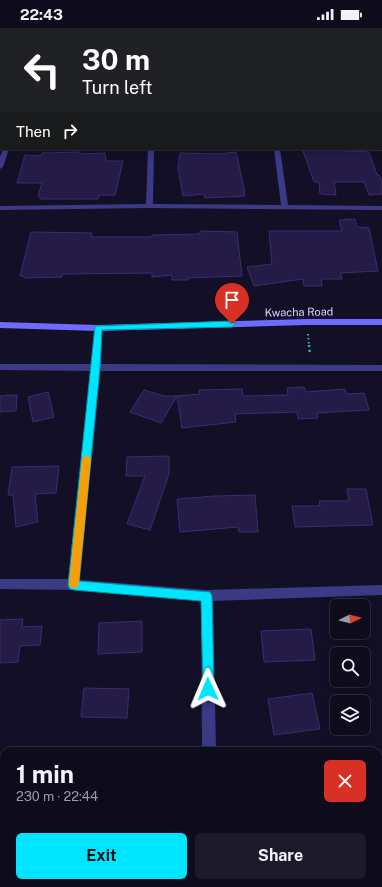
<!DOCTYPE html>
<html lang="en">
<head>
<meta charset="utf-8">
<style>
  :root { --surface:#0e0b1c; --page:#1c1929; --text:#f1f3f6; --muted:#9b9ba3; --line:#2e2b3b; --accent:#00e5ff }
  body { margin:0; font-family:"Public Sans",sans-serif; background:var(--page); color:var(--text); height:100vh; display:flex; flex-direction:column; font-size:15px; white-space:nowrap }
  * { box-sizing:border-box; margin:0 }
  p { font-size:13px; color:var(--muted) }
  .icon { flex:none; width:22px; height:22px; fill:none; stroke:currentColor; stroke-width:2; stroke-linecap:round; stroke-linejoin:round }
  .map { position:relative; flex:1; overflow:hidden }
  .panel { position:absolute; left:0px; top:719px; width:382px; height:140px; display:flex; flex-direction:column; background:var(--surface); border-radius:12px 12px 0 0; box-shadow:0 2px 10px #0003,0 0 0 1px var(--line) }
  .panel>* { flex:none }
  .hud { position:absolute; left:0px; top:0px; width:382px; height:122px; box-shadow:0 2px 10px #0003,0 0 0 1px var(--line); background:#202124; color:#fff; overflow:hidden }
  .needle { width:26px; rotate:84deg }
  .buttons { position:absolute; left:330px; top:571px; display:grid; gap:8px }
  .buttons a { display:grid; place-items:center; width:40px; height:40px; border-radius:6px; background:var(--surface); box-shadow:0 2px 10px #0003,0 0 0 1px var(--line); font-size:20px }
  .pin { position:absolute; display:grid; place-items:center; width:34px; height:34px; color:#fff; margin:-41px -17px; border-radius:50% 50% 50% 0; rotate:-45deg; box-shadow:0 0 4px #0007 }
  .pin .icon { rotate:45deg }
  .me { position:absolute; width:44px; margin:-22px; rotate:359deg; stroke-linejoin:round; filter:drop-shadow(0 0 3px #0008) }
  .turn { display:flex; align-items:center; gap:14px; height:84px; padding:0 16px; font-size:18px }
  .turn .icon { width:52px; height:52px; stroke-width:2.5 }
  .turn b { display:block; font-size:28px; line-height:34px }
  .then { display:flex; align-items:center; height:38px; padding:0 16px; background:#0003; gap:8px; font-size:15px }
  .round { display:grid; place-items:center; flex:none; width:42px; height:42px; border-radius:6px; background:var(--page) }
  .head { display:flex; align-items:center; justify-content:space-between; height:68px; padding:0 16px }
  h1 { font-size:24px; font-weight:700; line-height:30px }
  .button { display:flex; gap:8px; margin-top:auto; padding:8px 16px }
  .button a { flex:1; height:46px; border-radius:6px; background:var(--accent); color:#111; font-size:16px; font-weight:700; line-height:46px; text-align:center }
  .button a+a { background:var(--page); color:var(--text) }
  .status { display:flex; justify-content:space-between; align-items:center; height:28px; padding:0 20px; background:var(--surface); direction:ltr }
  .status svg { height:11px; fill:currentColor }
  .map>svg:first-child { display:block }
</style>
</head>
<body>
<div class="status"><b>22:43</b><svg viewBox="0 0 49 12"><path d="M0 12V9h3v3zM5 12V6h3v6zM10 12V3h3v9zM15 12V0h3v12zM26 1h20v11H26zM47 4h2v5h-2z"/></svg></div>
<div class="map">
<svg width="382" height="859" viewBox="0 0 382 859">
  <rect width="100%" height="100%" fill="#130f26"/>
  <g fill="#241b47" stroke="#3b2d73">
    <polygon points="316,121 369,124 377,147 379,147 382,154 382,166 369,167 364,154 334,154 336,167 320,166 319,154 314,154 303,123 316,122"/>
    <polygon points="80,124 80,126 105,125 106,133 123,133 115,167 99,167 98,171 40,171 40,168 38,168 42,155 17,155 25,127 41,128 42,125"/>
    <polygon points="236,124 243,155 245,168 205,170 204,166 183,168 178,140 180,125 219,126"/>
    <polygon points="355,191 357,199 369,200 378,243 340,245 342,251 321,251 322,258 304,258 303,251 254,258 247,239 272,236 269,203 342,203 339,192"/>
    <polygon points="200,203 237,204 242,248 188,250 188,252 172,252 172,247 152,249 152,245 63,246 62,249 24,250 24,248 20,248 31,204 92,205 91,209 152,209 152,207 200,206"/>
    <polygon points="304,359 306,364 345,361 346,366 364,365 369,382 317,385 318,390 298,391 297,384 235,386 236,394 182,400 177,368 200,366 199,362 242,361 243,368 288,367 287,360"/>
    <polygon points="144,362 164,368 177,368 161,395 130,384"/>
    <polygon points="48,364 54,389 33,394 28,369"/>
    <polygon points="17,367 16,383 0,384 0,368"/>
    <polygon points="169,428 169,446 150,502 127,496 145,448 126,448 127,429"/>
    <polygon points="59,438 56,465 35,466 38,494 16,499 13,467 8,467 12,439"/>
    <polygon points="347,461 366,461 373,497 295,499 292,478 320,478 319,473 349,473"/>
    <polygon points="255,467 258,504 239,504 238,499 180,504 177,471 214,468"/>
    <polygon points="23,591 22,599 42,598 40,617 20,618 18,634 0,635 0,592"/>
    <polygon points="142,593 142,624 98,626 99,595"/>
    <polygon points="311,601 315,632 264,634 261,603"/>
    <polygon points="84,660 129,661 127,690 81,689"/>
    <polygon points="312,665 320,701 274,707 268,671"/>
  </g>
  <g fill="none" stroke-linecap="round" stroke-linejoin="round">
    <polyline stroke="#2fb8b0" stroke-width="2" stroke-dasharray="1.5 2.5" stroke-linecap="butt" points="308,306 309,318"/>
    <polyline stroke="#2fb8b0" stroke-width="2.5" stroke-dasharray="2 3" stroke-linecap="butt" points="309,317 310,327"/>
    <g fill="#3d3a85" fill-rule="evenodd">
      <rect x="41" y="0" width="6" height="1"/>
      <rect x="381" y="22" width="1" height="4"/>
      <polygon points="381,39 382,40 382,46 381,45"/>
      <polygon points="3,121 9,121 3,139 0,141 0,129"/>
      <polygon points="148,121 154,121 153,176 281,177 274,121 280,121 288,177 382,178 382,182 149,180 0,182 0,178 146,176"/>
      <polygon points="98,297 102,300 101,336 382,337 382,343 100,343 80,552 207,562 382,557 382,567 213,573 216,723 202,723 201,573 74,562 0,561 0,551 69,551 91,343 0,342 0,336 92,336 94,300"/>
      <rect x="205" y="855" width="14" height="4"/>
    </g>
    <polygon fill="#6f6bff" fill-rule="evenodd" points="306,291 382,291 382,297 306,297 98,303 0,300 0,294 98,297"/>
  </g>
  <polygon fill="#00e5ff" stroke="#0095a6" points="232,293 236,296 232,299 102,302 100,340 79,553 210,564 212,568 214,661 212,665 208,667 204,665 203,661 201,573 74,562 70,561 68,557 95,298"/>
  <polygon fill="#f59e0b" points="87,428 90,429 91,432 79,555 78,559 74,560 70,559 69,555 82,432 83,429"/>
  <g text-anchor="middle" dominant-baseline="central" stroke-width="4" stroke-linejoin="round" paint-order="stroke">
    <g font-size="11" fill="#d9d4ff" stroke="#130f26">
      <text transform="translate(299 284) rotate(-1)">Kwacha Road</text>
    </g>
  </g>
</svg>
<div class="buttons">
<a><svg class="needle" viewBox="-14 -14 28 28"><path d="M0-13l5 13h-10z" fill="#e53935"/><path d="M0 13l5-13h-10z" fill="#9b9ba3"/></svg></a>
<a><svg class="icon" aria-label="search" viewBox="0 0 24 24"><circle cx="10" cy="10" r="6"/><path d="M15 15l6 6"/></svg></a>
<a><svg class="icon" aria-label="layers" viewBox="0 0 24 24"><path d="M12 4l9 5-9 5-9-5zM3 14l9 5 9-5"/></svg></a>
</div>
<div class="pin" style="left:232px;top:296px;background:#d93025"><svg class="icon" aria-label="arrive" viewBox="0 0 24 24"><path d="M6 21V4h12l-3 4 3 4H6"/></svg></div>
<svg class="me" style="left:208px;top:661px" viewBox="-20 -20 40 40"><path d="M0-17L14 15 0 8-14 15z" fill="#00e5ff" stroke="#fff" stroke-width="4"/></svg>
<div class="hud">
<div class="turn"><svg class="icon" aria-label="left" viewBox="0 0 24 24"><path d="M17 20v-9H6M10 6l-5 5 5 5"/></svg><div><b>30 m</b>Turn left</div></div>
<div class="then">Then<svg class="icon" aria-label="right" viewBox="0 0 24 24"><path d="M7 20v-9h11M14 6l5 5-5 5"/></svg></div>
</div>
<section class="panel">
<div class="head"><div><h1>1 min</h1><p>230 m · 22:44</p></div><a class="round" style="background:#d93025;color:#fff"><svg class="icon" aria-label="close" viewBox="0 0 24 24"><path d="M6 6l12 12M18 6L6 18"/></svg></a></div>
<div class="button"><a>Exit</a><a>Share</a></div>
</section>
</div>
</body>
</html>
